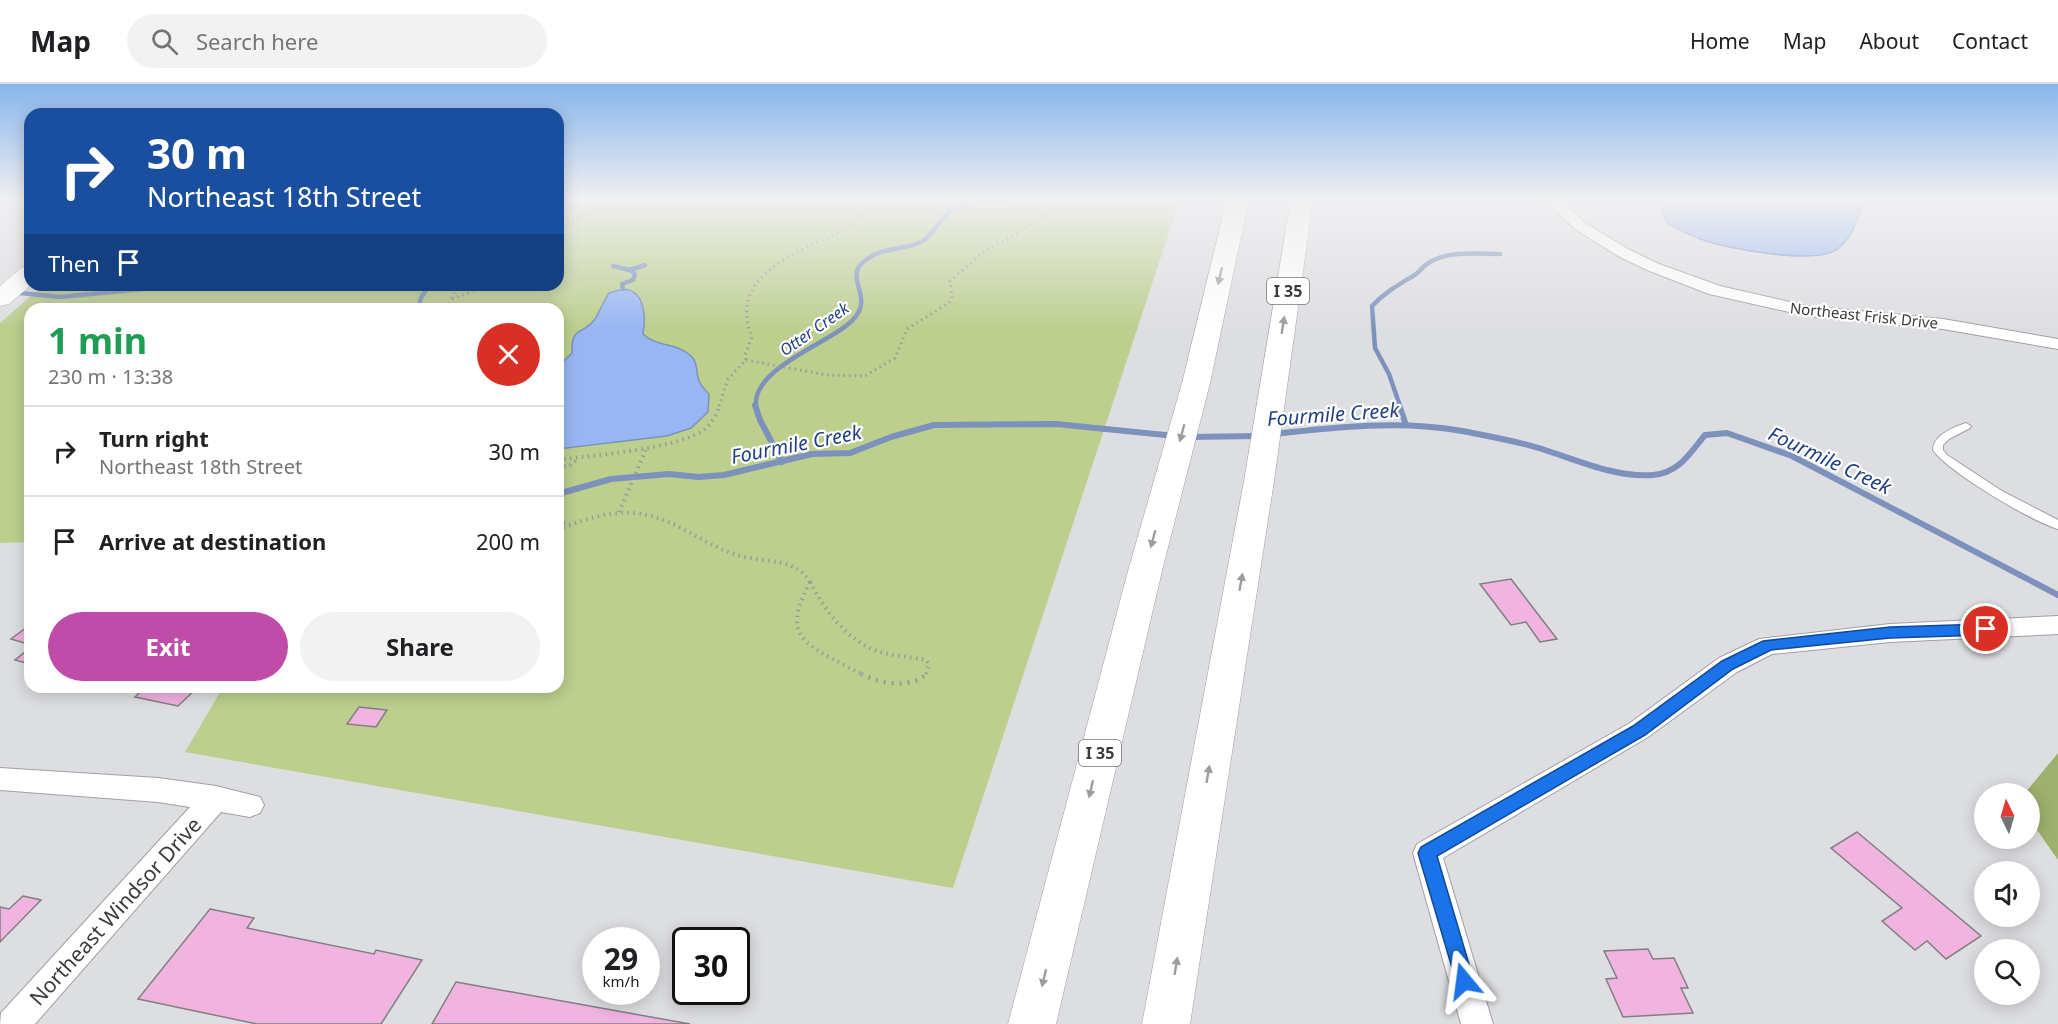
<!DOCTYPE html>
<html lang="en">
<head>
<meta charset="utf-8">
<style>
  :root { --surface:#fff; --page:#f2f2f2; --text:#202124; --muted:#757577; --line:#e0e0e0; --accent:#be4ca8 }
  body { margin:0; font-family:"Noto Sans",sans-serif; background:var(--page); color:var(--text); height:100vh; display:flex; flex-direction:column; font-size:22px; white-space:nowrap }
  * { box-sizing:border-box; margin:0 }
  p { font-size:20px; color:var(--muted) }
  .icon { flex:none; width:33px; height:33px; fill:none; stroke:currentColor; stroke-width:2; stroke-linecap:round; stroke-linejoin:round }
  .map { position:relative; flex:1; overflow:hidden }
  .drawer { position:absolute; left:24px; top:219px; width:540px; height:390px; display:flex; flex-direction:column; background:var(--surface); border-radius:18px; box-shadow:0 3px 15px #0003 }
  .drawer>* { flex:none }
  .banner { position:absolute; left:24px; top:24px; width:540px; height:183px; border-radius:18px; box-shadow:0 3px 15px #0003; background:#1a4fa0; color:#fff; overflow:hidden }
  .needle { width:39px; rotate:355deg }
  .buttons { position:absolute; left:1974px; top:699px; display:grid; gap:12px }
  .buttons a { display:grid; place-items:center; width:66px; height:66px; border-radius:50%; background:var(--surface); box-shadow:0 3px 15px #0003; font-size:30px }
  .speed { position:absolute; left:582px; top:843px; display:flex; gap:12px; font-size:30px; font-weight:700; text-align:center }
  .speed>* { display:grid; place-content:center; width:78px; height:78px; border-radius:50%; background:var(--surface); box-shadow:0 3px 15px #0003; line-height:1 }
  .speed small { font-size:15px; font-weight:400 }
  .speed .limit { border:3px solid #111; border-radius:9px; background:#fff; color:#111 }
  .pin { position:absolute; display:grid; place-items:center; width:51px; height:51px; color:#fff; margin:-26px; border:3px solid #fff; border-radius:50%; box-shadow:0 2px 6px #0007 }
  .me { position:absolute; width:66px; margin:-33px; rotate:344deg; stroke-linejoin:round; filter:drop-shadow(0 0 4px #0008) }
  .turn { display:flex; align-items:center; gap:21px; height:126px; padding:0 24px; font-size:27px }
  .turn .icon { width:78px; height:78px; stroke-width:2.5 }
  .turn b { display:block; font-size:42px; line-height:51px }
  .then { display:flex; align-items:center; height:57px; padding:0 24px; background:#0003; gap:12px; font-size:22px }
  .round { display:grid; place-items:center; flex:none; width:63px; height:63px; border-radius:32px; background:var(--page) }
  .headline { display:flex; align-items:center; justify-content:space-between; height:102px; padding:0 24px }
  h1 { font-size:36px; font-weight:700; line-height:45px; color:#1e9e55 }
  .cta { display:flex; gap:12px; margin-top:auto; padding:12px 24px }
  .cta a { flex:1; height:69px; border-radius:36px; background:var(--accent); color:#fff; font-size:24px; font-weight:700; line-height:69px; text-align:center }
  .cta a+a { background:var(--page); color:var(--text) }
  ul { padding:0; list-style:none }
  li { display:flex; align-items:center; gap:18px; height:90px; padding:0 24px; border-top:2px solid var(--line) }
  li div { flex:1 }
  li b { display:block; font-size:22px }
  li em { font-style:normal }
  header { display:flex; align-items:center; gap:36px; box-sizing:border-box; height:84px; padding:0 30px; background:var(--surface); border-bottom:2px solid var(--line) }
  header strong { font-size:28px }
  nav { display:flex; gap:33px; margin-inline-start:auto; font-size:21px }
  .search { width:420px; height:54px; background:var(--page); display:flex; align-items:center; gap:15px; box-sizing:border-box; padding:0 21px; border-radius:33px; color:var(--muted); font-size:22px }
  .map>svg:first-child { display:block }
</style>
</head>
<body>
<header>
<strong>Map</strong>
<div class="search"><svg class="icon" aria-label="search" viewBox="0 0 24 24"><circle cx="10" cy="10" r="6"/><path d="M15 15l6 6"/></svg>Search here</div>
<nav><a>Home</a><a>Map</a><a>About</a><a>Contact</a></nav>
</header>
<div class="map">
<svg width="2058" height="940" viewBox="0 0 2058 940">
  <rect width="100%" height="100%" fill="#dddee1"/>
  <polygon fill="#bccf8d" points="558,115 1180,115 953,804 185,668 223,603 558,603 558,225 30,225 30,458 0,459 0,239 43,201 558,201"/>
  <polygon fill="#9eb06d" points="2058,669 2058,776 2030,736 2030,710 2025,709"/>
  <g fill="#98b6f3" stroke="#7c91bc" stroke-width="1.5">
    <path d="M1697 115H1863C1858 133 1854 151 1839 164 1819 182 1731 165 1706 157 1693 153 1680 146 1668 140L1661 125 1667 120Z"/>
    <path d="M623 205C645 206 646 233 643 250 656 263 678 259 691 272 699 279 695 290 700 299 702 303 706 307 709 310L708 328 691 344 667 352 558 365V283L572 269C571 241 583 252 595 235 600 227 603 218 609 209Z"/>
  </g>
  <g fill="none" stroke-linecap="round" stroke-linejoin="round">
    <g stroke="#7c91bc" stroke-width="4.5">
      <polyline points="613,182 630,186 635,190 633,196 622,200 623,205"/>
      <polyline points="630,186 645,181"/>
      <polyline points="0,207 60,213 183,201"/>
      <polyline points="418,225 421,214 429,201"/>
      <path d="M756 322C752 286 823 261 847 241 882 214 838 195 867 175 883 163 905 166 923 157 932 151 937 141 944 133 958 115 982 119 1003 118L1007 115"/>
      <path d="M1400 322 1389 290 1375 264 1372 222C1384 209 1398 201 1413 192 1419 189 1422 183 1427 180 1446 166 1477 170 1500 170"/>
    </g>
    <g stroke="#7c91bc" stroke-width="6">
      <polyline points="755,321 760,336 782,378"/>
      <polyline points="1399,321 1406,341"/>
      <path d="M1275 350C1336 343 1401 336 1462 347 1488 352 1517 357 1542 365 1577 376 1616 394 1653 391 1679 389 1690 369 1705 351L1727 349 1792 372 2058 511"/>
      <polyline points="1188,353 1259,352"/>
      <polyline points="558,410 611,395 669,390 698,393 724,391 812,370 850,369 891,353 934,341 1056,340 1175,352"/>
    </g>
  </g>
  <g fill="#f1b3e0" stroke="#827f81" stroke-width="1.5">
    <polygon points="1511,495 1557,555 1540,558 1526,538 1511,541 1480,500"/>
    <polygon points="30,541 28,560 11,555"/>
    <polygon points="30,564 30,580 15,576"/>
    <polygon points="145,603 198,603 178,622 135,613"/>
    <polygon points="359,623 387,626 376,643 347,640"/>
    <polygon points="1857,748 1981,852 1946,875 1927,857 1915,866 1882,837 1902,824 1831,764"/>
    <polygon points="23,812 41,816 0,858 0,823 9,825"/>
    <polygon points="210,825 254,834 247,844 374,870 376,866 422,876 381,940 257,940 138,915"/>
    <polygon points="1648,865 1653,875 1674,874 1688,904 1681,904 1693,929 1623,933 1606,895 1617,894 1604,867"/>
    <polygon points="456,898 690,940 432,940"/>
  </g>
  <g fill="none" stroke-linecap="round" stroke-linejoin="round">
    <g stroke="#a0a0a4" stroke-width="2">
      <path id="service" d="M1966 339 1971 342 1970 344 1949 355 1943 361V366L1947 371 2002 407 2058 436V445C2031 437 1948 388 1933 366 1933 351 1954 343 1966 339Z"/>
    </g>
    <g stroke="#a0a0a4" stroke-width="2">
      <g id="minor">
        <polygon points="1545,115 1560,115 1585,139 1630,166 1659,180 1720,202 1807,222 1943,235 2058,255 2058,265 1943,245 1807,232 1709,210 1647,186 1618,172 1575,145"/>
        <polygon points="2058,532 2058,550 1890,558 1772,570 1737,588 1648,653 1443,774 1493,940 1461,940 1413,769 1417,760 1630,639 1719,574 1759,555 1890,540"/>
        <polygon points="0,684 158,694 216,702 260,713 264,721 260,729 250,733 221,728 35,940 0,940 1,929 190,723 158,718 0,706"/>
      </g>
    </g>
    <g stroke="#a0a0a4" stroke-width="1">
      <polygon id="secondary" points="30,182 31,201 9,220 0,222 0,202 21,184"/>
    </g>
    <g stroke="#a0a0a4" stroke-width="1">
      <g id="motorway">
        <polygon points="1227,115 1249,115 1210,299 1162,487 1056,940 1008,940 1128,487 1182,299"/>
        <polygon points="1291,115 1313,115 1274,397 1190,940 1142,940 1244,397"/>
      </g>
    </g>
    <g stroke="#9b9c9e" stroke-width="3" stroke-dasharray="1.5 4" stroke-linecap="butt">
      <polyline points="558,145 619,115"/>
      <polyline points="452,215 488,201"/>
      <polyline points="448,225 457,201"/>
      <polyline points="746,276 827,291 865,292 895,274 907,245 949,219 952,214 950,197 987,165 1012,153 1043,132 1058,115"/>
      <path d="M719 322 728 295 746 276 745 271 752 253C726 188 802 168 846 144 858 137 867 124 877 115"/>
    </g>
    <g stroke="#9b9c9e" stroke-width="4" stroke-dasharray="1.5 4.5" stroke-linecap="butt">
      <path d="M558 376C593 371 679 365 705 345 712 339 717 330 720 321"/>
      <polyline points="558,383 569,382 578,375"/>
      <polyline points="619,428 646,365"/>
      <polyline points="558,438 570,440"/>
      <path d="M558 446C582 436 608 427 634 429 675 432 705 464 745 473 770 479 795 474 810 498"/>
      <path d="M810 498C825 527 848 558 880 568 895 572 911 573 926 576L929 580 926 591"/>
      <path d="M810 498C790 537 790 553 831 574 842 580 853 586 864 591"/>
    </g>
    <path stroke="#9b9c9e" stroke-width="4.5" stroke-dasharray="2 6" stroke-linecap="butt" d="M861 590C882 600 908 605 927 590"/>
    <use href="#service" fill="#fff" fill-rule="evenodd"/>
    <use href="#minor" fill="#fff" fill-rule="evenodd"/>
    <use href="#secondary" fill="#fff" fill-rule="evenodd"/>
    <use href="#motorway" fill="#fff" fill-rule="evenodd"/>
  </g>
  <defs><path id="oneway-solid" d="M-6-.8H1V-3.2L6.5 0L1 3.2V.8H-6Z" transform="scale(1.5)"/></defs>
  <g fill="#9d9d9e">
    <use href="#oneway-solid" transform="translate(1220 192) rotate(103)"/>
    <use href="#oneway-solid" transform="translate(1283 241) rotate(-81)"/>
    <use href="#oneway-solid" transform="translate(1182 349) rotate(105)"/>
    <use href="#oneway-solid" transform="translate(1153 455) rotate(105)"/>
    <use href="#oneway-solid" transform="translate(1241 498) rotate(-80)"/>
    <use href="#oneway-solid" transform="translate(1208 690) rotate(-80)"/>
    <use href="#oneway-solid" transform="translate(1091 705) rotate(103)"/>
    <use href="#oneway-solid" transform="translate(1176 882) rotate(-81)"/>
    <use href="#oneway-solid" transform="translate(1044 894) rotate(104)"/>
  </g>
  <linearGradient id="sky" x2="0" y2="1"><stop stop-color="#88b5ec"/><stop offset="0.47" stop-color="#f0f0f2"/><stop offset="1" stop-color="#f0f0f2" stop-opacity="0"/></linearGradient>
  <rect width="2058" height="246" fill="url(#sky)"/>
  <polygon fill="#1a73e8" stroke="#114b97" stroke-width="1.5" points="1986,540 1993,545 1986,551 1890,554 1771,566 1733,585 1645,651 1437,772 1474,897 1471,904 1464,906 1458,904 1418,769 1421,763 1633,642 1722,577 1763,557 1890,543"/>
  <g text-anchor="middle" dominant-baseline="central" stroke-width="4.5" stroke-linejoin="round" paint-order="stroke">
    <g font-size="15" fill="#3b3b3c" stroke="#fff">
      <text transform="translate(1864 231) rotate(6)">Northeast Frisk Drive</text>
    </g>
    <g fill="#fff" stroke="#767676" stroke-width="1.5">
      <rect x="1267" y="194" width="42" height="26" rx="4.5"/>
      <rect x="1079" y="656" width="42" height="26" rx="4.5"/>
    </g>
    <g font-size="16" font-weight="bold" fill="#3b3b3c">
      <text x="1288" y="207">I 35</text>
      <text x="1100" y="669">I 35</text>
    </g>
    <g font-size="16" font-style="italic" fill="#213f85" stroke="#fff">
      <text transform="translate(814 245) rotate(-35)">Otter Creek</text>
    </g>
    <g font-size="20" font-style="italic" fill="#213f85" stroke="#fff">
      <text transform="translate(1333 330) rotate(-4)">Fourmile Creek</text>
      <text transform="translate(796 360) rotate(-11)">Fourmile Creek</text>
      <text transform="translate(1830 376) rotate(25)">Fourmile Creek</text>
    </g>
    <g font-size="21" fill="#3b3b3c" stroke="#fff">
      <text transform="translate(115 827) rotate(-48)">Northeast Windsor Drive</text>
    </g>
  </g>
</svg>
<div class="buttons">
<a><svg class="needle" viewBox="-14 -14 28 28"><path d="M0-13l5 13h-10z" fill="#e53935"/><path d="M0 13l5-13h-10z" fill="#757577"/></svg></a>
<a><svg class="icon" aria-label="sound" viewBox="0 0 24 24"><path d="M4 9h4l5-4v14l-5-4H4zM17 9q2 3 0 6"/></svg></a>
<a><svg class="icon" aria-label="search" viewBox="0 0 24 24"><circle cx="10" cy="10" r="6"/><path d="M15 15l6 6"/></svg></a>
</div>
<div class="speed"><div>29<small>km/h</small></div><div class="limit">30</div></div>
<div class="pin" style="left:1986px;top:545px;background:#d93025"><svg class="icon" aria-label="arrive" viewBox="0 0 24 24"><path d="M6 21V4h12l-3 4 3 4H6"/></svg></div>
<svg class="me" style="left:1464px;top:897px" viewBox="-20 -20 40 40"><path d="M0-17L14 15 0 8-14 15z" fill="#1a73e8" stroke="#fff" stroke-width="4"/></svg>
<div class="banner">
<div class="turn"><svg class="icon" aria-label="right" viewBox="0 0 24 24"><path d="M7 20v-9h11M14 6l5 5-5 5"/></svg><div><b>30 m</b>Northeast 18th Street</div></div>
<div class="then">Then<svg class="icon" aria-label="arrive" viewBox="0 0 24 24"><path d="M6 21V4h12l-3 4 3 4H6"/></svg></div>
</div>
<section class="drawer">
<div class="headline"><div><h1>1 min</h1><p>230 m · 13:38</p></div><a class="round" style="background:#d93025;color:#fff"><svg class="icon" aria-label="close" viewBox="0 0 24 24"><path d="M6 6l12 12M18 6L6 18"/></svg></a></div>
<ul>
<li><svg class="icon" aria-label="right" viewBox="0 0 24 24"><path d="M7 20v-9h11M14 6l5 5-5 5"/></svg><div><b>Turn right</b><p>Northeast 18th Street</p></div><em>30 m</em></li>
<li><svg class="icon" aria-label="arrive" viewBox="0 0 24 24"><path d="M6 21V4h12l-3 4 3 4H6"/></svg><div><b>Arrive at destination</b></div><em>200 m</em></li>
</ul>
<div class="cta"><a>Exit</a><a>Share</a></div>
</section>
</div>
</body>
</html>
